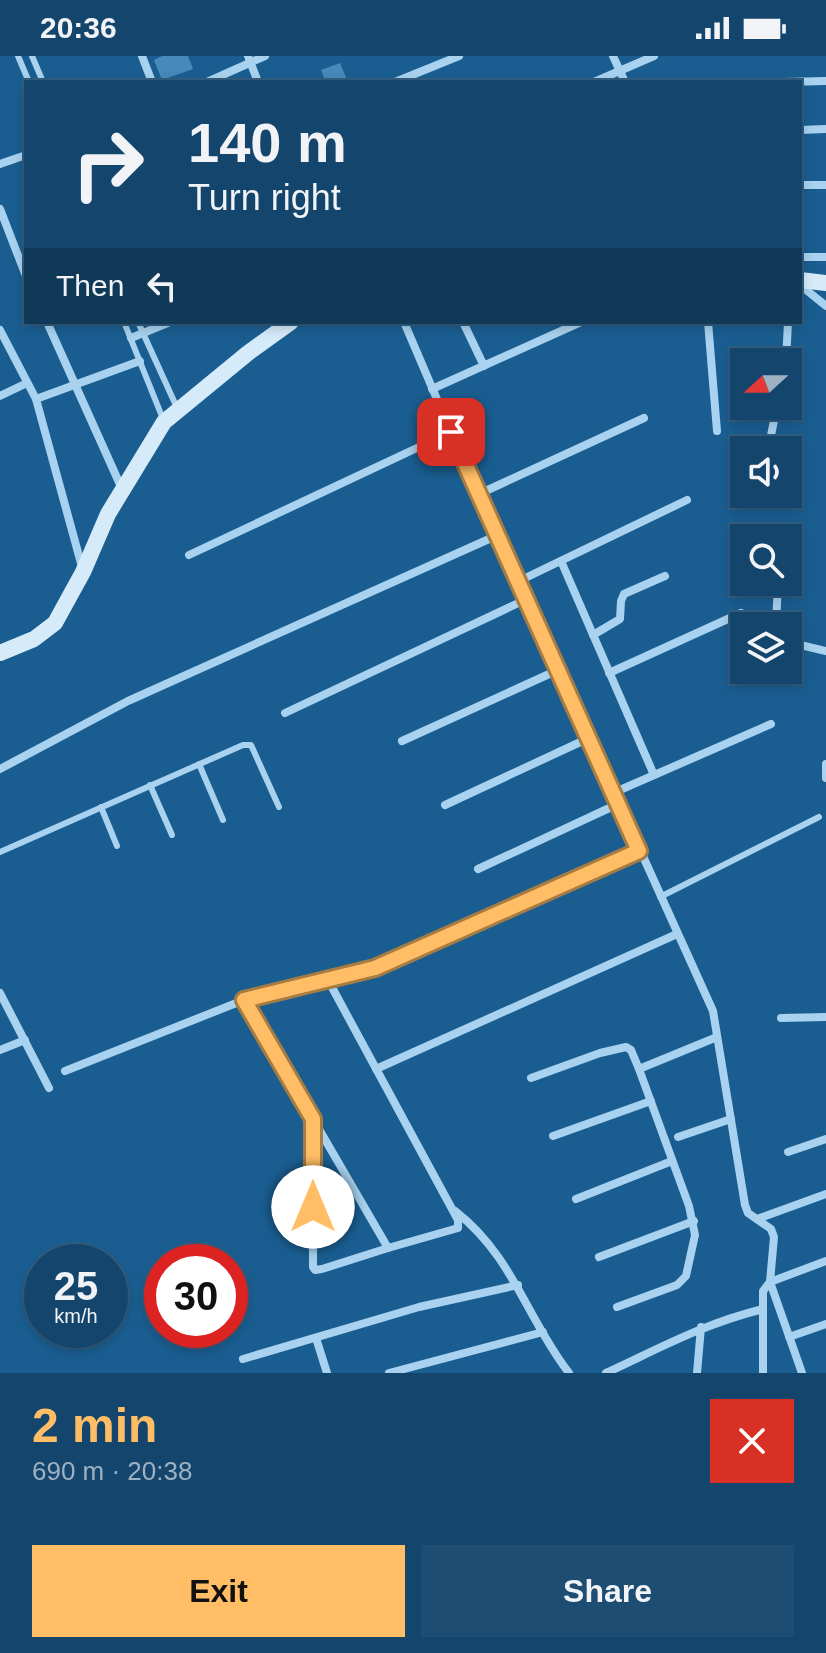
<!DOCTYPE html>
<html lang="en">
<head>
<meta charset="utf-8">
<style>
  :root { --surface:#14466d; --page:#1d4d72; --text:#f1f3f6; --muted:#9db1c2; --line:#335e80; --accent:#ffbe66 }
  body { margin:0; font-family:Helvetica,sans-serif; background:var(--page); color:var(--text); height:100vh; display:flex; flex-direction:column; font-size:30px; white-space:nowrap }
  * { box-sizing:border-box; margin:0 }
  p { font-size:26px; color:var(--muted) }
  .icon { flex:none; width:44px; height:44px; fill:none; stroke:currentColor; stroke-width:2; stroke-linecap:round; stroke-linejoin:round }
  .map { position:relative; height:1317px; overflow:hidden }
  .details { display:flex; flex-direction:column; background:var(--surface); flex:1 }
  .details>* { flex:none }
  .hud { position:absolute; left:24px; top:24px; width:778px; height:244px; border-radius:0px; box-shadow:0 4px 12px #0003,0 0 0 2px var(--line); background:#14466d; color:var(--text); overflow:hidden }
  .needle { width:52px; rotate:249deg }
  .fabs { position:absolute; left:730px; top:292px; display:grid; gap:16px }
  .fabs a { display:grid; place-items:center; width:72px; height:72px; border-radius:0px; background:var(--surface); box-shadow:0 4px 12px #0003,0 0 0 2px var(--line); font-size:40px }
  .speed { position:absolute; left:24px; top:1188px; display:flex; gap:16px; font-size:40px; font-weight:700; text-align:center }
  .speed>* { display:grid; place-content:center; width:104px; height:104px; border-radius:50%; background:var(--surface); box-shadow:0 4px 12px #0003,0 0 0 2px var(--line); line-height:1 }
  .speed small { font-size:20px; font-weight:400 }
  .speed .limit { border:12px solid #d22; background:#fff; color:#111 }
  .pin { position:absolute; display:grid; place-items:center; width:68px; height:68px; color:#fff; margin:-34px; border-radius:16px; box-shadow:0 4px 12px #0006 }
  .me { position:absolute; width:88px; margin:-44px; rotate:0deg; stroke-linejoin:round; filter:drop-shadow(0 0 6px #0008) }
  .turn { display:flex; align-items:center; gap:28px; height:168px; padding:0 32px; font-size:36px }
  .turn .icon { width:104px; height:104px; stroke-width:2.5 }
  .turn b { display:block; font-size:56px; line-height:68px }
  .then { display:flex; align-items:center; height:76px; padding:0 32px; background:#0003; gap:16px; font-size:30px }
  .round { display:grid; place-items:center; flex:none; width:84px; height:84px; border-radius:0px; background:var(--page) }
  .head { display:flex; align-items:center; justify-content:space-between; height:136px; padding:0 32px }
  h1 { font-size:48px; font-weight:800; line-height:60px; color:var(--accent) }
  .cta { display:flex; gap:16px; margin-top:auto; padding:16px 32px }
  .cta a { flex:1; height:92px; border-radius:0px; background:var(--accent); color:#111; font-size:32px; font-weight:800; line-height:92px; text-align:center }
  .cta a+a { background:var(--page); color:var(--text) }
  .status { display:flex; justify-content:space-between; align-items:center; height:56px; padding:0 40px; background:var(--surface); direction:ltr }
  .status svg { height:22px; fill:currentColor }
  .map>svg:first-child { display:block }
</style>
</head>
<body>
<div class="status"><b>20:36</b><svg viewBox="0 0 49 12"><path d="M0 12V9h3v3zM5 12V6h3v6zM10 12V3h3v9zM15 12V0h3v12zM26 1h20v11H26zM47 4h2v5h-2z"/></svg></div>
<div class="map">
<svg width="826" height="1317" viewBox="0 0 826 1317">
  <rect width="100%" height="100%" fill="#1a5e91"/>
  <g fill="#468aba">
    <polygon points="162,0 188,0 193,13 162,24 154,4"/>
    <polygon points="340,7 348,26 326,26 321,14"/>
  </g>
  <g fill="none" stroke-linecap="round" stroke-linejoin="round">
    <g stroke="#a8d2ef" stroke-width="6">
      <polyline points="18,0 29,26"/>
      <polyline points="32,0 43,26"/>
      <polyline points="124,266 163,363"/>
      <polyline points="138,266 178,354"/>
      <polyline points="199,708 223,764"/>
      <polyline points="150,729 172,779"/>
      <polyline points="101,751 117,790"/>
      <polyline points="0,796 243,689 251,689 279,751"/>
      <polyline points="660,841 819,761"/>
    </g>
    <g stroke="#a8d2ef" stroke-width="8">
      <polyline points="142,0 152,26"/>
      <polyline points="248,0 258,26"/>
      <polyline points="613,0 625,26"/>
      <polyline points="207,26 265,0"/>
      <polyline points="395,26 459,0"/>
      <polyline points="594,26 654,0"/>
      <polyline points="783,26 826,25"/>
      <polyline points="800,74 826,73"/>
      <polyline points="0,108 26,99"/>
      <polyline points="800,129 826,129"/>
      <polyline points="0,153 26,220"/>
      <polyline points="800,201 826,201"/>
      <polyline points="800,229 826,250"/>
      <polyline points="47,266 122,433"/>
      <polyline points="404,266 451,376 713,955 745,1149 748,1157 771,1173 774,1181 770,1226 802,1317"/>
      <polyline points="463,266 484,310"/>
      <polyline points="708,266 717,375"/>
      <polyline points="0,274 36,343 82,511"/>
      <polyline points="131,282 170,266"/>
      <polyline points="786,306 788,266"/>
      <polyline points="432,333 581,266"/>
      <polyline points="0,340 27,327"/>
      <polyline points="36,343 140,305"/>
      <polyline points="768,394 777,350"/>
      <polyline points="479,438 644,362"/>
      <polyline points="189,499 451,376"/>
      <polyline points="561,505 654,719"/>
      <polyline points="519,525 687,444"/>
      <polyline points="776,570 778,526"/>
      <polyline points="593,579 620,563 621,545 624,538 665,520"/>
      <polyline points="788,586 826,595"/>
      <polyline points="609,617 741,557"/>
      <polyline points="285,657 527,543"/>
      <polyline points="402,685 558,614"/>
      <polyline points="826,708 826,722"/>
      <polyline points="0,713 128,645 498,479"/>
      <polyline points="613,737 771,668"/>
      <polyline points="445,749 589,682"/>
      <polyline points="478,813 618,748"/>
      <polyline points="0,937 49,1032"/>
      <polyline points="244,944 388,1192 458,1172 458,1164 328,924"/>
      <polyline points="781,962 826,961"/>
      <polyline points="0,994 25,984"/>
      <polyline points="376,1013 677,878"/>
      <polyline points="639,1013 717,981"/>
      <polyline points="65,1015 244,944 375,912 639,795"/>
      <polyline points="531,1022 600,997 626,991 631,994 639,1013 689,1150 695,1179 686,1220 677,1229 617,1251"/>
      <polyline points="313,1063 313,1211 315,1214 322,1213 388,1192"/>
      <polyline points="553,1080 651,1045"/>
      <polyline points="678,1081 731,1063"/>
      <polyline points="788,1096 826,1083"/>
      <polyline points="576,1143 672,1105"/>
      <path d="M455 1155C513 1200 527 1263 569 1317"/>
      <polyline points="757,1163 826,1138"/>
      <polyline points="599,1201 694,1165"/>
      <polyline points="789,1281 826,1268"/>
      <polyline points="316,1282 327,1317"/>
      <polyline points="243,1303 419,1251 518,1229"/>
      <polyline points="389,1317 543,1276"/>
      <path d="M606 1317C662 1291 703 1268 763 1253"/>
      <polyline points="697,1317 701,1271"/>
      <polyline points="763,1317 763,1235 770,1226 826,1205"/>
    </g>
    <g stroke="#d6ebfa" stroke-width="16">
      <polyline points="800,224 826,227"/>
      <polyline points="0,597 34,583 55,567 83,516 108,458 164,366 248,297 291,266"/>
    </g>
  </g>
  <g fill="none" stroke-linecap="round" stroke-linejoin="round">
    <g stroke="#a67c42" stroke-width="20">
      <polyline id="route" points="313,1151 313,1063 244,944 375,912 639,795 451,376"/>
    </g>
    <use href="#route" stroke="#ffbe66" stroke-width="14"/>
  </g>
</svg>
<div class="fabs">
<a><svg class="needle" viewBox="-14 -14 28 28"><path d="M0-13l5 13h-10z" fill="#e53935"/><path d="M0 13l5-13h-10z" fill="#9db1c2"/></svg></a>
<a><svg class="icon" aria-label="sound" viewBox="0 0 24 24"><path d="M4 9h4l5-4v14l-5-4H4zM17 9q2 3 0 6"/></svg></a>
<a><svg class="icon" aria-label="search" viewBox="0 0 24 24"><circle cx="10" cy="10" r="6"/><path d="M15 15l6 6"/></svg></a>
<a><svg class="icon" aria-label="layers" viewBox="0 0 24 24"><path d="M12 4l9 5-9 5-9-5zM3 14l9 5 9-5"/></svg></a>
</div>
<div class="speed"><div>25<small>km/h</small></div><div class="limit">30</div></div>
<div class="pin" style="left:451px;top:376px;background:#d93025"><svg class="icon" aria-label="arrive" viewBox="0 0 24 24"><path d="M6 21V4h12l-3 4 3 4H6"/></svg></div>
<svg class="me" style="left:313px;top:1151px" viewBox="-20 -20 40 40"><circle r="19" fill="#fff"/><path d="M0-13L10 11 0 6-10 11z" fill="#ffbe66"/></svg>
<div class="hud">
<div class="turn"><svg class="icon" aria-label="right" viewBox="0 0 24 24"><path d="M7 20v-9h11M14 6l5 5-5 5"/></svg><div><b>140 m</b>Turn right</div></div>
<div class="then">Then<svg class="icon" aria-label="left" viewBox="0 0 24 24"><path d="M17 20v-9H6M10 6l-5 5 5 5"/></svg></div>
</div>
</div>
<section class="details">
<div class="head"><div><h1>2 min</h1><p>690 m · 20:38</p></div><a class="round" style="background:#d93025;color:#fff"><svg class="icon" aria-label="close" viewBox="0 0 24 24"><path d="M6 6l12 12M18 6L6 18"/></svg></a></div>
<div class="cta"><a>Exit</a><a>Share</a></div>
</section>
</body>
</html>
